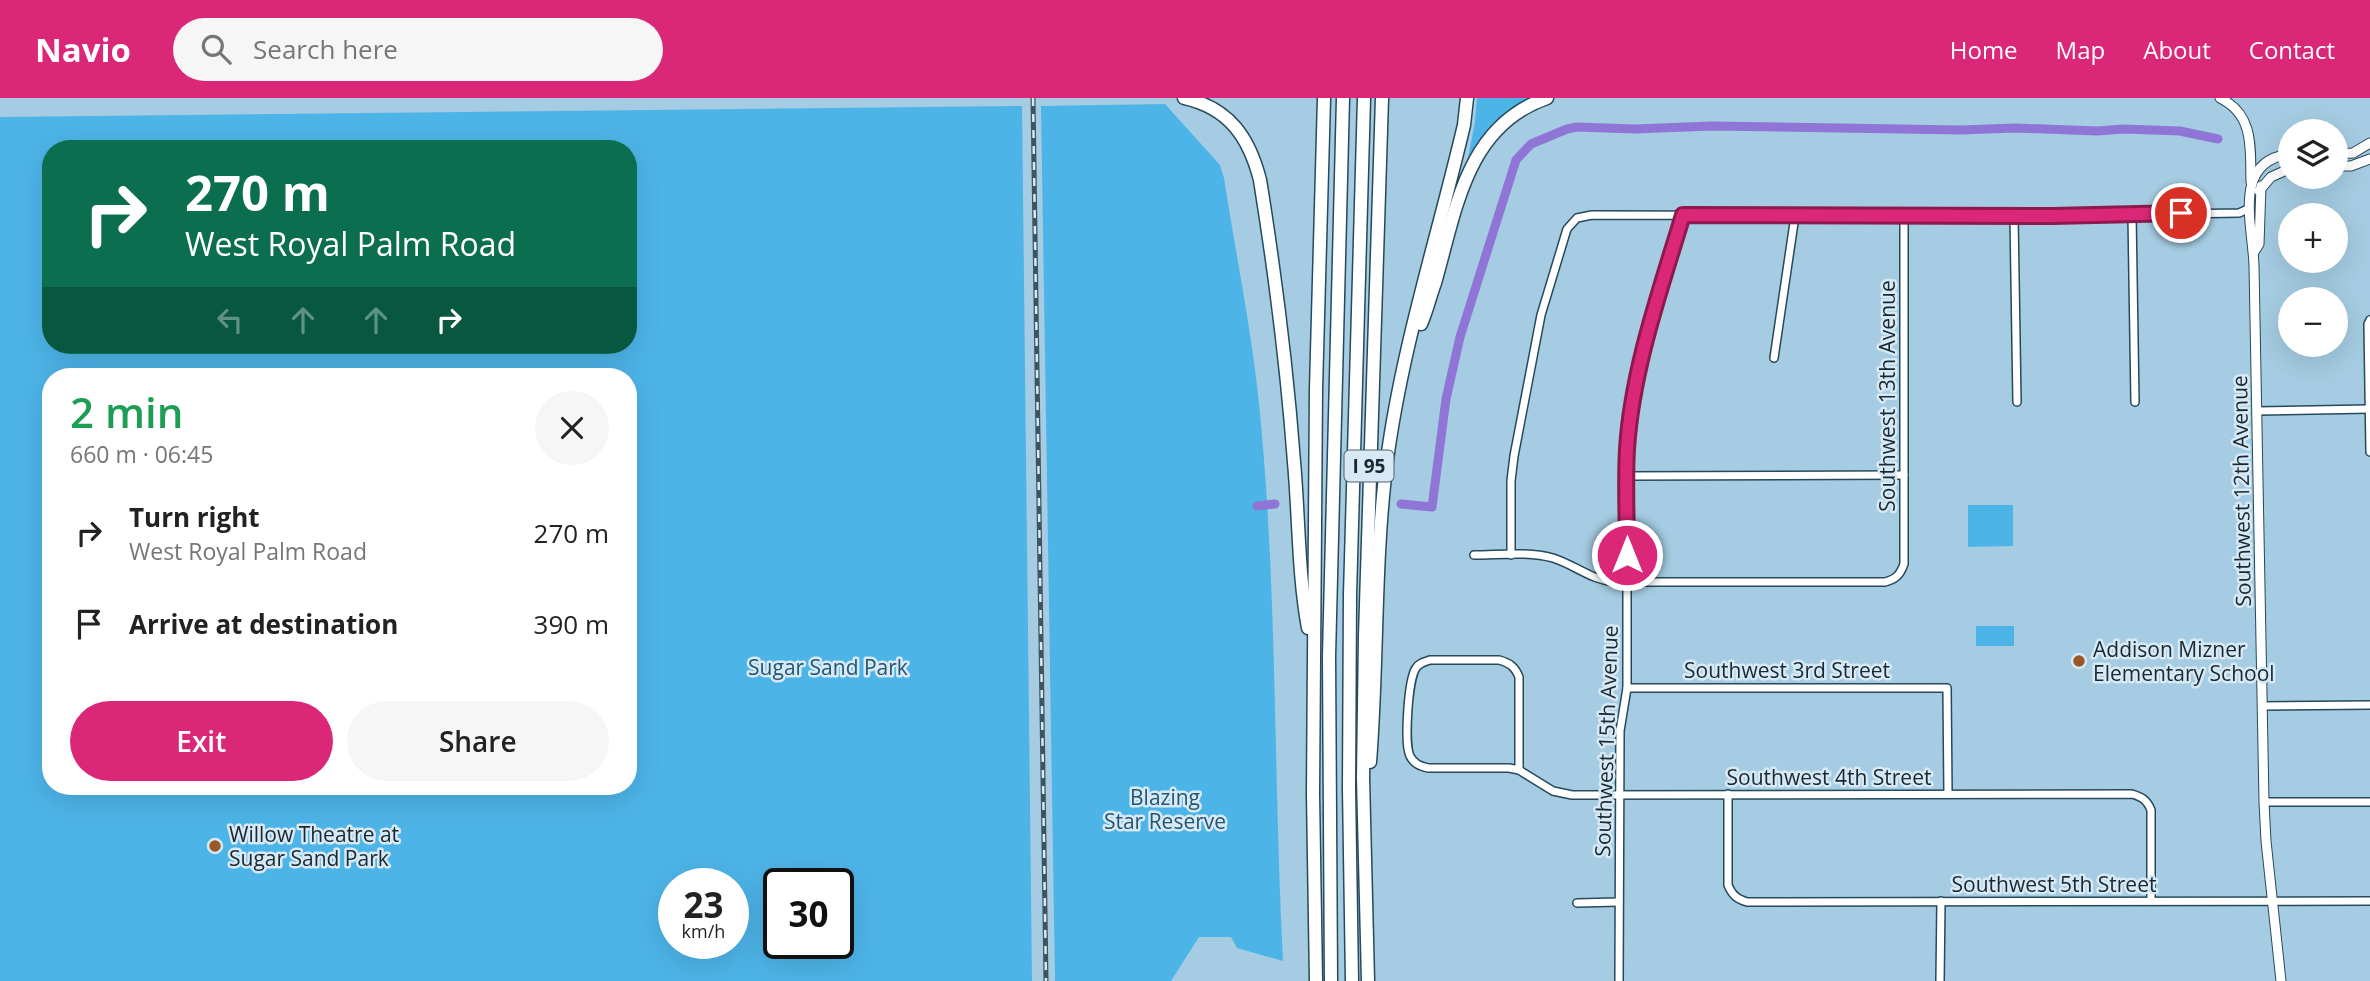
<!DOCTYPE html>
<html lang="en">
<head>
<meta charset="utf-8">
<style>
  :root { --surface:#fff; --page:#f6f6f6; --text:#222; --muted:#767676; --accent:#db2777 }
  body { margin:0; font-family:"Open Sans",sans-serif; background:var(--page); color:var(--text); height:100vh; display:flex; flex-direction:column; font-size:26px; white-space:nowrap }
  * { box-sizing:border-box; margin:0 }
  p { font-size:23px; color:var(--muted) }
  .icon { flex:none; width:38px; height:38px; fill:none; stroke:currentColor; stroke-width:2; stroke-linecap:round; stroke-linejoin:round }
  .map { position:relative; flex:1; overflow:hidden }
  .panel { position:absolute; left:42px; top:270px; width:595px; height:427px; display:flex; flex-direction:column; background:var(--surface); border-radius:28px; box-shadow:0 7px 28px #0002 }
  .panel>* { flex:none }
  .top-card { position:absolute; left:42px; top:42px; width:595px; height:214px; border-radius:28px; box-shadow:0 7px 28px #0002; background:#0b6e4f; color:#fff; overflow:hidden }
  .tools { position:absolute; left:2278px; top:21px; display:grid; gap:14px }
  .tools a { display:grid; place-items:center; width:70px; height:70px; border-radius:50%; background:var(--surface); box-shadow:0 7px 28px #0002; font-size:35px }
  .speed { position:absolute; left:658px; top:770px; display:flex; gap:14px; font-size:35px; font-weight:700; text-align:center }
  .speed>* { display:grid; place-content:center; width:91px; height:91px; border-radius:50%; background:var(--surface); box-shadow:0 7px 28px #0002; line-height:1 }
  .speed small { font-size:18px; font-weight:400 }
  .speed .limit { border:4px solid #111; border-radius:10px; background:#fff; color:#111 }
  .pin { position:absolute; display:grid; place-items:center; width:60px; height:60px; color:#fff; margin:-30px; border:4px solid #fff; border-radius:50%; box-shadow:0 2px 7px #0007 }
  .me { position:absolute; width:77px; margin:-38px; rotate:0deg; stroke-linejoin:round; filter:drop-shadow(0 0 5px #0008) }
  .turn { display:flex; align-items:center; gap:24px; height:147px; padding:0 28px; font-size:32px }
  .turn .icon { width:91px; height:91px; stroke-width:2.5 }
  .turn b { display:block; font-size:49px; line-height:60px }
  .lanes { display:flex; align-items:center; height:66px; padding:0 28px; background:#0003; justify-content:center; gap:35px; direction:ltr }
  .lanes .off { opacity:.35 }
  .round { display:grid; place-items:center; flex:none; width:74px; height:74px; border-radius:37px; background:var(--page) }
  .summary { display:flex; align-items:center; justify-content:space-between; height:119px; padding:0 28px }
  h1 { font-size:42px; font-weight:600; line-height:52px; color:#1e9e55 }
  .primary-button { display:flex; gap:14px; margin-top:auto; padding:14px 28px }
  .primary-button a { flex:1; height:80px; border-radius:42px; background:var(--accent); color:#fff; font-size:28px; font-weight:600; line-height:80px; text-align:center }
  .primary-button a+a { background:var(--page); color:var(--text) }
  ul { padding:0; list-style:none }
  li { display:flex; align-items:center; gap:21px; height:91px; padding:0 28px }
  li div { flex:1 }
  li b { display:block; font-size:26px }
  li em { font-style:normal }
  header { display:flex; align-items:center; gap:42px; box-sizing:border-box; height:98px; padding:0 35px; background:var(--accent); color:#fff }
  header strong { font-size:33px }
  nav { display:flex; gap:38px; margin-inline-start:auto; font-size:24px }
  .search { width:490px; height:63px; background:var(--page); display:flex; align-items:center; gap:18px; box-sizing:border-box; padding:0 24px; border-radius:38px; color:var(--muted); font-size:26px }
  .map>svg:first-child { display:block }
</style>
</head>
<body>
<header>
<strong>Navio</strong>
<div class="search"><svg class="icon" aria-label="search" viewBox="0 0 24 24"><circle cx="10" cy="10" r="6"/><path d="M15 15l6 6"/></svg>Search here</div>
<nav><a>Home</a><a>Map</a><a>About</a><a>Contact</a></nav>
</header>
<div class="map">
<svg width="2370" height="883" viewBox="0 0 2370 883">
  <rect width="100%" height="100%" fill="#a5cce2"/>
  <g fill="#4db4e8" fill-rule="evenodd">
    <path d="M1477 0H1531C1498 16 1486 29 1468 60L1475 24Z"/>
    <path d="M1165 6 1220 67 1224 80C1235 152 1250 224 1258 296 1278 484 1273 674 1283 863L1237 850 1231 839H1199L1171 883H1055L1041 8Z"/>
    <path d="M1022 8 1032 883H0V19ZM51 51H628V247H51ZM628 278V688H51V278ZM674 786H733V845H674ZM779 786H838V845H779Z"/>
    <polygon points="1968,407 2013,407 2013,448 1968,449"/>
    <rect x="1976" y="528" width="38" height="20"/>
  </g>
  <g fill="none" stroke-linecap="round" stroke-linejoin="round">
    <g stroke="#8f76d6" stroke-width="9">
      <polyline points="1401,406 1432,409 1446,301 1460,239 1516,62 1531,46 1567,31 1577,29 1635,31 1712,28 1961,32 2015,30 2097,33 2124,31 2180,33 2218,41"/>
      <polyline points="1257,408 1275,406"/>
    </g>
    <g stroke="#26495c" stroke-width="10">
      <g id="minor">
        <polyline points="2132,116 2135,304"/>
        <polyline points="2014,118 2017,304"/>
        <polyline points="2370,222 2368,226 2370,354"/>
        <polyline points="1774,260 1795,118"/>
        <polyline points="2257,313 2369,311"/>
        <polyline points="1627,378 1904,377"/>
        <path d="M1474 457C1499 457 1528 453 1553 460 1575 467 1591 482 1615 484H1885C1896 481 1900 477 1904 466V118"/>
        <polyline points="1511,457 1511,383 1514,358 1541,217 1567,131 1577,120 1592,117 2052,118 2239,115 2250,110"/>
        <path d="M1430 562H1499C1510 565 1515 569 1519 579V672L1509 670H1428C1420 668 1414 666 1410 658 1404 646 1408 581 1416 570 1419 565 1424 564 1430 562Z"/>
        <polyline points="1627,590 1947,590 1948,696"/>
        <polyline points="2263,608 2370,607"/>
        <path d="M1519 672 1553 693 1572 697 2132 696C2142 699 2147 702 2151 712V803"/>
        <path d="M1728 696V787C1732 797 1737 801 1747 804L2370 803"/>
        <polyline points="2264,704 2370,704"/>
        <polyline points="1577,805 1619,804"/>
        <polyline points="1619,883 1620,633 1627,590 1627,350 1646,243 1683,117"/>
        <polyline points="1940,883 1941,803"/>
      </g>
    </g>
    <g stroke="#26495c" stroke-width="11">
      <g id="tertiary">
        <path d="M2220 0C2255 17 2250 51 2251 84"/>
        <polyline points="2336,56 2353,55 2370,45"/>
        <polyline points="2336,68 2351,68 2370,61"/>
        <polyline points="2259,93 2271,79 2291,70"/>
        <polyline points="2254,154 2259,146 2261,88"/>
        <path d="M2281 883 2266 743 2264 704 2254 168C2253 128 2231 62 2291 56"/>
      </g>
    </g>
    <g stroke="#26495c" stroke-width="15">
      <g id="motorway">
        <path d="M1184 0C1229 10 1249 39 1260 82 1275 175 1287 270 1294 364 1299 419 1298 475 1308 530"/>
        <path d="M1421 226C1427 213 1430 198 1435 185 1456 112 1466 28 1547 0"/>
        <path d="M1370 664C1378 563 1374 462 1387 362 1402 249 1438 138 1464 27L1467 0"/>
        <polyline points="1316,883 1313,696 1316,291 1324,0"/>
        <polyline points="1331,883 1329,558 1343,0"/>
        <polyline points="1352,883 1349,690 1350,497 1364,0"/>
        <polyline points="1368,883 1363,680 1365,538 1382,0"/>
      </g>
    </g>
    <use href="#minor" stroke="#fff" stroke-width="7"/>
    <use href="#tertiary" stroke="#fff" stroke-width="9"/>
    <use href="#motorway" stroke="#fff" stroke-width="12"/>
    <g stroke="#3e545f" stroke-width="5">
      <polyline id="rail" points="1033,0 1046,883"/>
    </g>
    <use href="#rail" stroke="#d6e9f5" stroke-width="2.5" stroke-dasharray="8" stroke-linecap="butt"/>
  </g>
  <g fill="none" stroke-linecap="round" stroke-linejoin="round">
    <g stroke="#8e194d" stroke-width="18">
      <path id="route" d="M1627 457C1627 422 1625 386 1627 351 1632 272 1660 193 1683 117L2052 118 2181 115"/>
    </g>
    <use href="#route" stroke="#db2777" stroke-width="12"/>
  </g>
  <g fill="#9c5928" stroke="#d6e9f5" stroke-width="2.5">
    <circle cx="2079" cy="563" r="7"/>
    <circle cx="215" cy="748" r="7"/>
  </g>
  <g text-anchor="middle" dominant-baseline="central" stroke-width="5" stroke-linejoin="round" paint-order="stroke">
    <rect fill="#d6e9f5" stroke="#52636c" stroke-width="2" x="1344.5" y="352.5" width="49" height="31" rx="5"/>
    <g font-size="19" font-weight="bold" fill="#1a2931">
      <text x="1369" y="368">I 95</text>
    </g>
    <g font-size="21" fill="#1a2931" stroke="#d6e9f5">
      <text transform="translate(1887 298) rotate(-90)">Southwest 13th Avenue</text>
      <text transform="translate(2241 393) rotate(-91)">Southwest 12th Avenue</text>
      <text x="1787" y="572">Southwest 3rd Street</text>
      <text transform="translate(1606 643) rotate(-88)">Southwest 15th Avenue</text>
      <text x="1829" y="679">Southwest 4th Street</text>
      <text x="2054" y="786">Southwest 5th Street</text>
    </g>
    <g font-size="21" fill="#1a2931" stroke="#d6e9f5" text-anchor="start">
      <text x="2093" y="551">Addison Mizner<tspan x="2093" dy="24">Elementary School</tspan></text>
      <text x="229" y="736">Willow Theatre at<tspan x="229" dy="24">Sugar Sand Park</tspan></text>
    </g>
    <g font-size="21" fill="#235670" stroke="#d6e9f5">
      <text x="828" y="569">Sugar Sand Park</text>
      <text x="1165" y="699">Blazing<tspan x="1165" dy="24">Star Reserve</tspan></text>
    </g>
  </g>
</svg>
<div class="tools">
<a><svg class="icon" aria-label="layers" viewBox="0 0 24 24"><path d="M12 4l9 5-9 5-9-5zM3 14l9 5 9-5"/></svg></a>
<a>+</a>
<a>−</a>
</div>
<div class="speed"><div>23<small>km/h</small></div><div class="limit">30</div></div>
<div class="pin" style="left:2181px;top:115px;background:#d93025"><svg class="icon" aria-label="arrive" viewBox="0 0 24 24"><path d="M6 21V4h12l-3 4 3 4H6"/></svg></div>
<svg class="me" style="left:1627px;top:457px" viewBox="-20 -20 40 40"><circle r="17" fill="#db2777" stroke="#fff" stroke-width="3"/><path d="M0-11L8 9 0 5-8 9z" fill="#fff"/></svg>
<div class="top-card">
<div class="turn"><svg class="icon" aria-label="right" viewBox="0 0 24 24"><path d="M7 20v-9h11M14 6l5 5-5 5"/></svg><div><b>270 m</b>West Royal Palm Road</div></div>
<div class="lanes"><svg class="icon off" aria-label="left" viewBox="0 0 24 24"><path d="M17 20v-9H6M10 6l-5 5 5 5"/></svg><svg class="icon off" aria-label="ahead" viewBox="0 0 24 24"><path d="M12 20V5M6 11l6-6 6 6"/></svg><svg class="icon off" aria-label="ahead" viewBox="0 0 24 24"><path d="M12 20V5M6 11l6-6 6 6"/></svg><svg class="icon" aria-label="right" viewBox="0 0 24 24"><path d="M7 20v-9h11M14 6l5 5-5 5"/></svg></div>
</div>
<section class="panel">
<div class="summary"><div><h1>2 min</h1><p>660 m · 06:45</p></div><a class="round"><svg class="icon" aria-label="close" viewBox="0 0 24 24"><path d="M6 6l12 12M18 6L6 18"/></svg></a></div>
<ul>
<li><svg class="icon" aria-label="right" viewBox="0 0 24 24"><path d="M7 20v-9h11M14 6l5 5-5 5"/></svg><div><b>Turn right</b><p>West Royal Palm Road</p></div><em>270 m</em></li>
<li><svg class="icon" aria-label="arrive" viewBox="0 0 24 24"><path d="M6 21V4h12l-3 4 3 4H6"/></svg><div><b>Arrive at destination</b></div><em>390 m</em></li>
</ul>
<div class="primary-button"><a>Exit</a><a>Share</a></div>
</section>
</div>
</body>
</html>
